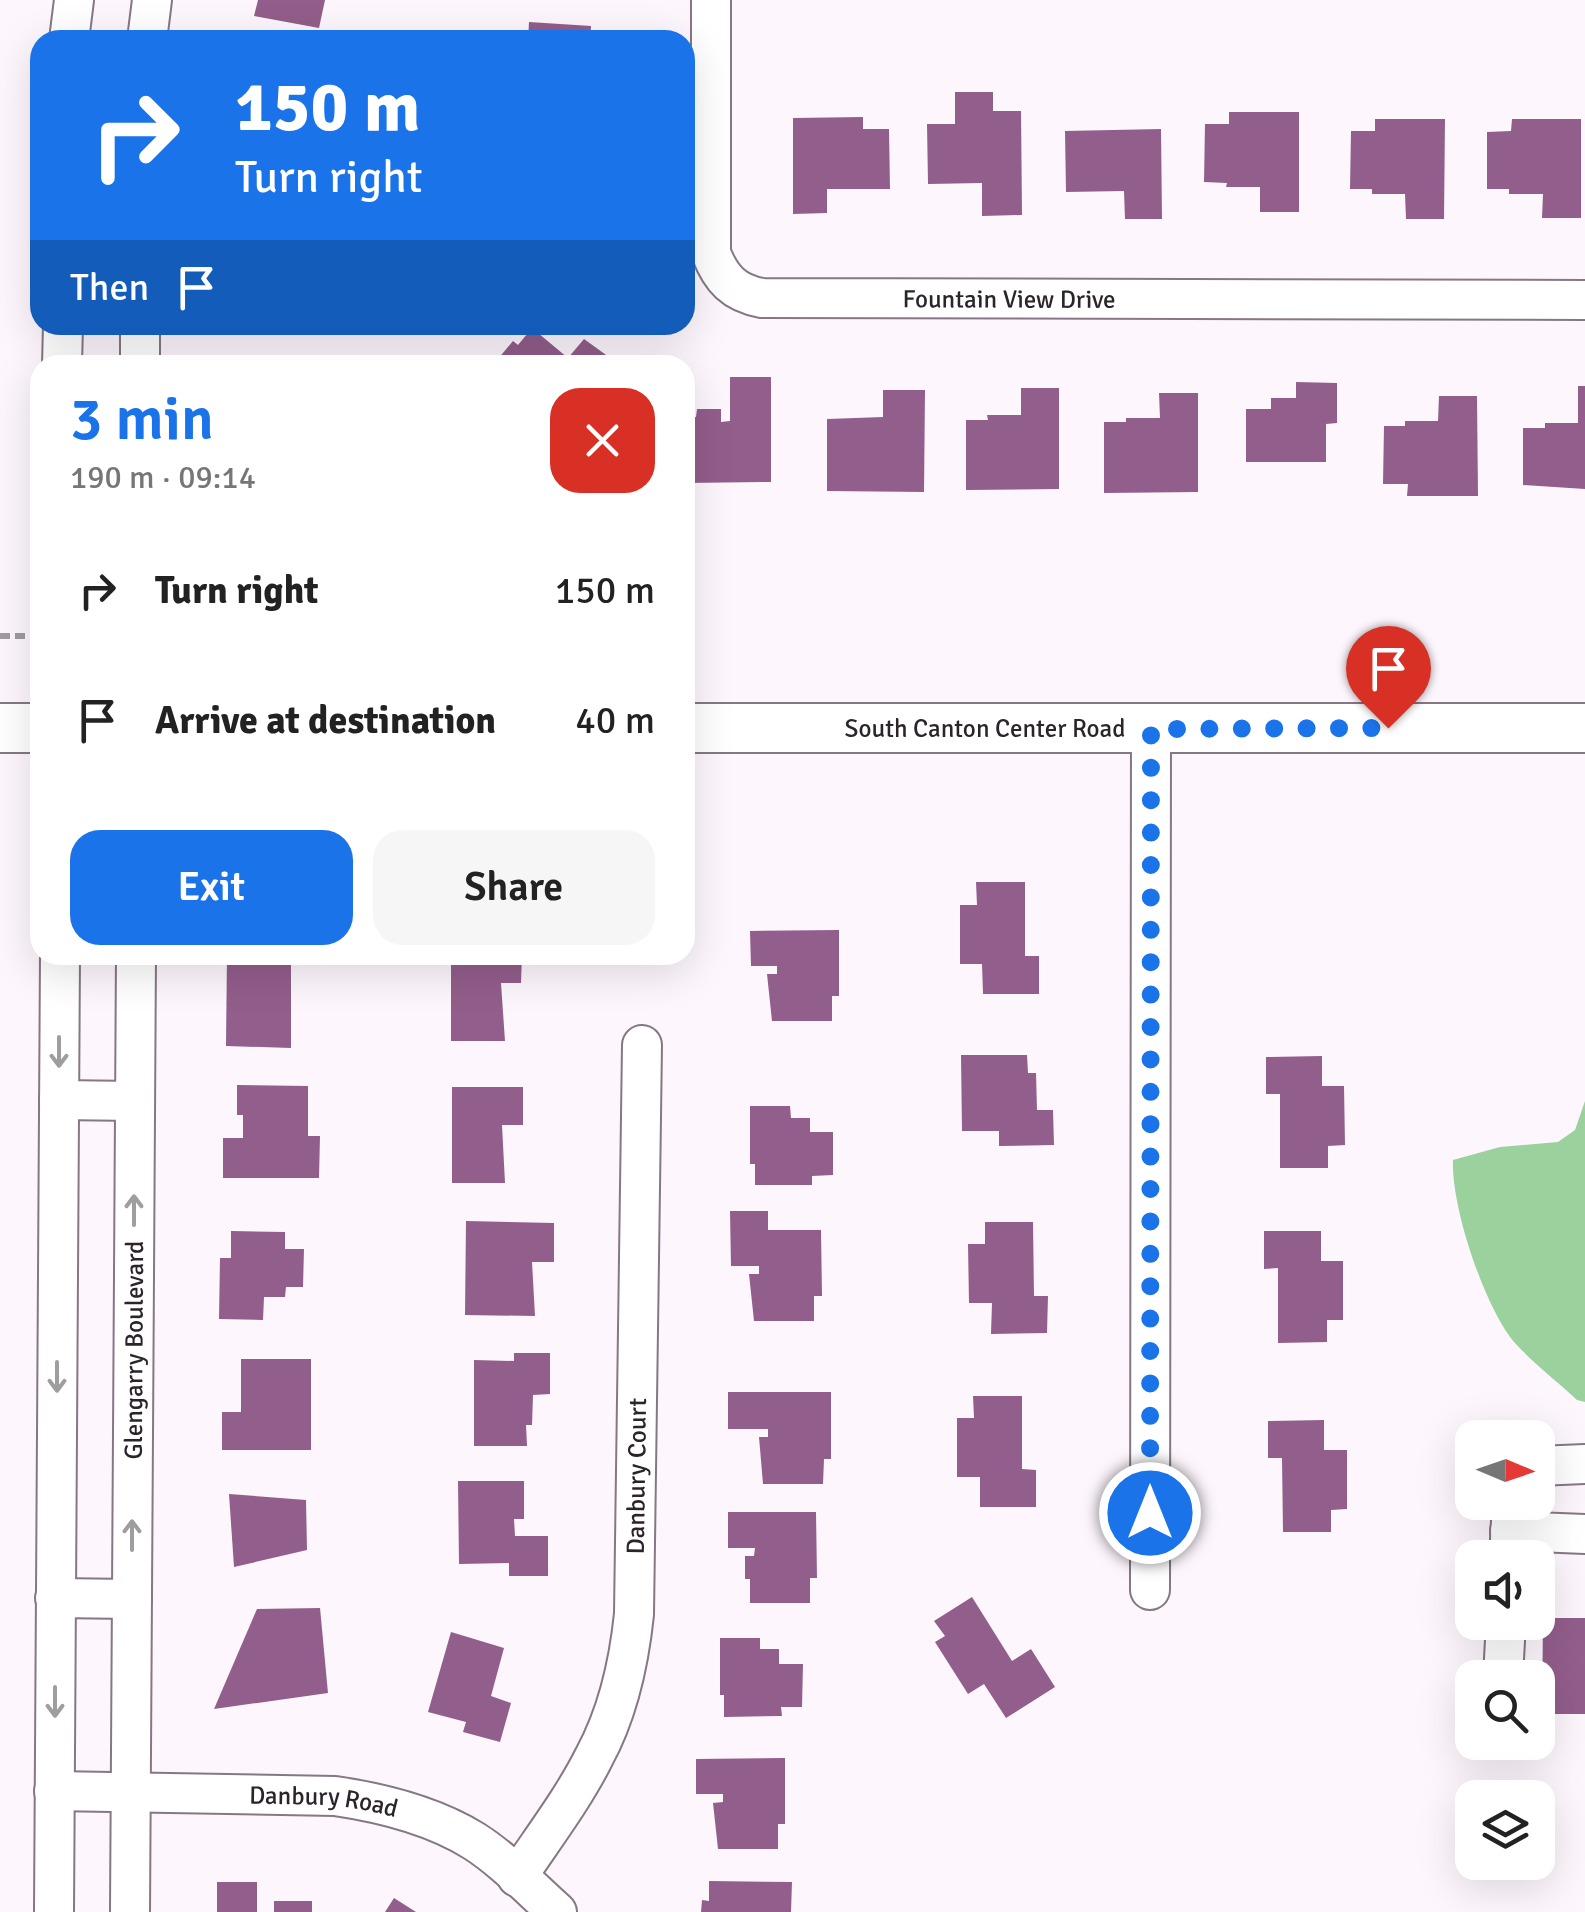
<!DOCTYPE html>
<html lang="en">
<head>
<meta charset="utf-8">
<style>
  :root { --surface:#fff; --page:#f6f6f6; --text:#222; --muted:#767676; --accent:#1a73e8 }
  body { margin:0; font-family:Signika,sans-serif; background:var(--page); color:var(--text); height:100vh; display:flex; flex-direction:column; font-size:38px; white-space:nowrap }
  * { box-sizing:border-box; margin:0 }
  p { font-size:32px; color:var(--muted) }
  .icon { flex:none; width:55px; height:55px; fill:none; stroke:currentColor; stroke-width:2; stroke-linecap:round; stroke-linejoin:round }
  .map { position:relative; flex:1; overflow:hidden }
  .details { position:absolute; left:30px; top:355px; width:665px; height:610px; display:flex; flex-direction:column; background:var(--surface); border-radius:30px; box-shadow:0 10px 40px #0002 }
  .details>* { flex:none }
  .hud { position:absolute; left:30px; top:30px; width:665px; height:305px; border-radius:30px; box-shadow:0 10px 40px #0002; background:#1a73e8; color:#fff; overflow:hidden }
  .needle { width:65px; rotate:92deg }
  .tools { position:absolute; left:1455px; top:1420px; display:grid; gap:20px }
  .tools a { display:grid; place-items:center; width:100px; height:100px; border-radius:20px; background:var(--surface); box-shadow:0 10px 40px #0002; font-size:50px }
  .pin { position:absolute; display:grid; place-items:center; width:85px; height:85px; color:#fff; margin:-102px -42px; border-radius:50% 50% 50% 0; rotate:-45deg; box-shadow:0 0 10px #0007 }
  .pin .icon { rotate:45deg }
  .me { position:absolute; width:110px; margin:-55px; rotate:0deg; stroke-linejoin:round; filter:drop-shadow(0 0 8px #0008) }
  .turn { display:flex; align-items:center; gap:35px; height:210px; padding:0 40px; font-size:45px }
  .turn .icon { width:130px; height:130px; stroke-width:2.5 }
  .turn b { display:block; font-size:70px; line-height:85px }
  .then { display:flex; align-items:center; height:95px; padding:0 40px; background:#0003; gap:20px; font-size:38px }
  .round { display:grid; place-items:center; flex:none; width:105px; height:105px; border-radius:30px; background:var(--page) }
  .head { display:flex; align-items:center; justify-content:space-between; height:170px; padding:0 40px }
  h1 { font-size:60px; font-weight:600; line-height:75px; color:var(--accent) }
  .action { display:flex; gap:20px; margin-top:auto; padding:20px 40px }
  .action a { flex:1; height:115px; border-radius:30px; background:var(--accent); color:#fff; font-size:40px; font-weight:600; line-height:115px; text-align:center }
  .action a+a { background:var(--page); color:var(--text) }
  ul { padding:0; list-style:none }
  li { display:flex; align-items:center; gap:30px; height:130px; padding:0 40px }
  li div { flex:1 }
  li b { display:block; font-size:38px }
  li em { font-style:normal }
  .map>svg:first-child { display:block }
</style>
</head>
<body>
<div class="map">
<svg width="1585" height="1912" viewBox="0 0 1585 1912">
  <rect width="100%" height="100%" fill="#fdf6fd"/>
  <path fill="#9ad19d" d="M1585 1101V1402L1577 1400C1557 1381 1533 1363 1514 1342 1484 1306 1451 1206 1453 1160L1500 1147 1558 1142 1575 1130Z"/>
  <g fill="#925e8b">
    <polygon points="258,0 325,0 319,28 254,16"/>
    <polygon points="529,22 591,26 590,40 528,40"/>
    <polygon points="955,92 993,92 993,111 1021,111 1022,215 982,216 982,183 928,184 927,124 955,124"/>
    <polygon points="1229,112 1299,112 1299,212 1260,212 1260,187 1226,187 1227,183 1204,182 1205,124 1229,124"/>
    <polygon points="863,117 863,129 889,129 890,189 827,189 827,213 793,214 793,118"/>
    <polygon points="1375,119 1445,119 1444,219 1406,219 1405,194 1372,194 1372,189 1350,189 1351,131 1375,131"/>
    <polygon points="1512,119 1581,119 1581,218 1542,218 1543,194 1509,194 1509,189 1487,189 1487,132 1511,131"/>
    <polygon points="1161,129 1162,219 1125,219 1124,191 1066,192 1065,131"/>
    <rect x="239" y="325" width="60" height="5"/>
    <polygon points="532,328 568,358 584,339 620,365 493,365 513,341 518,345"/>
    <polygon points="247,357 290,358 290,365 247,365"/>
    <polygon points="730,377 771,377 771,482 685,483 685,417 696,417 697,409 721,409 721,422 730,421"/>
    <polygon points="1296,382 1337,383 1337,423 1326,424 1326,462 1246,462 1246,409 1271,409 1271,398 1296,398"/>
    <polygon points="1578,386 1585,386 1585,489 1523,485 1523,428 1545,428 1545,423 1578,423"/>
    <polygon points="1021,388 1059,388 1059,489 966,490 966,420 988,420 987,415 1021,415"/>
    <polygon points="883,390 925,390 924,492 827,491 827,419 883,417"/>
    <polygon points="1159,393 1198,393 1198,492 1104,493 1104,422 1126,422 1126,418 1160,418"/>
    <polygon points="1439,396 1477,396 1478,496 1407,496 1408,484 1383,484 1384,426 1405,426 1405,421 1438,421"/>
    <polygon points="976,882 1025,882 1025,956 1039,956 1039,994 983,994 982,964 960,964 960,905 977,905"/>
    <polygon points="839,930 839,996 832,996 832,1021 772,1021 767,974 777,974 777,966 751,966 750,931"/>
    <polygon points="227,955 291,955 291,1048 226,1046"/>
    <polygon points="451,955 522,955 521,983 501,983 505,1041 451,1041"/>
    <polygon points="961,1055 1027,1055 1028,1073 1036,1073 1037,1110 1053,1110 1054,1145 999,1146 999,1131 962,1131"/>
    <polygon points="1322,1056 1322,1086 1344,1086 1345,1145 1328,1146 1328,1168 1280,1168 1280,1094 1266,1094 1266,1057"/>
    <polygon points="237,1085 308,1086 308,1136 320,1136 319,1178 223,1178 223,1138 243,1138 243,1115 237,1115"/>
    <polygon points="452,1087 523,1087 523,1125 502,1125 505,1183 452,1183"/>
    <polygon points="750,1106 790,1106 791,1118 810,1118 810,1132 833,1132 833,1175 812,1176 812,1185 755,1185 755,1164 750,1164"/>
    <polygon points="730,1211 768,1211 768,1230 821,1230 822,1296 814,1296 814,1321 754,1321 749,1274 759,1274 759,1266 731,1266"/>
    <polygon points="466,1221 554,1223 554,1262 532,1262 535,1316 465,1315"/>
    <polygon points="985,1222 1033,1222 1034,1296 1048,1296 1047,1333 991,1334 992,1303 969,1303 968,1244 985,1244"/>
    <polygon points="231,1231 285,1232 285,1249 304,1249 303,1287 286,1287 285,1297 264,1297 263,1320 219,1319 220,1258 231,1258"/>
    <polygon points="1264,1231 1321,1231 1321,1261 1343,1261 1343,1320 1327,1320 1327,1342 1278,1343 1278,1268 1264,1269"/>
    <polygon points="514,1353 550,1353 550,1394 533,1395 532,1425 526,1425 527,1446 474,1446 474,1360 514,1361"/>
    <polygon points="241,1359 311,1359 311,1450 222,1450 222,1412 241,1412"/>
    <polygon points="728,1392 831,1392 831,1459 824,1459 823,1484 763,1484 759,1437 768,1437 768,1429 728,1429"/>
    <polygon points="973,1396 1022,1396 1022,1469 1036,1470 1036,1507 980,1507 980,1477 957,1477 957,1418 974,1418"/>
    <polygon points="1324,1420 1324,1450 1347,1450 1347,1509 1331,1510 1331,1532 1283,1532 1282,1458 1268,1458 1268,1421"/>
    <polygon points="458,1481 524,1481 524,1519 514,1519 515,1536 548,1536 548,1576 509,1576 509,1563 459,1564"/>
    <polygon points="229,1494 306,1500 307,1550 234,1567"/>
    <polygon points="728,1512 816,1512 817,1578 810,1578 810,1603 750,1603 750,1579 745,1579 745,1556 754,1556 755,1548 728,1548"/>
    <polygon points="972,1597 1012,1661 1031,1649 1055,1687 1006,1718 984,1684 968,1694 935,1642 945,1636 934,1621"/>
    <polygon points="320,1608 328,1693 214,1709 257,1609"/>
    <polygon points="1543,1618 1585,1618 1585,1714 1542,1714"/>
    <polygon points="451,1632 504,1648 491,1696 511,1703 500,1742 463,1732 466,1722 428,1712"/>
    <polygon points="720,1638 760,1638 760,1649 779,1649 779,1664 803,1664 802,1707 781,1707 782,1716 724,1717 724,1695 720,1695"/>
    <polygon points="785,1758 785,1824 778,1824 778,1849 718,1849 713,1803 723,1802 723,1794 696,1794 696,1759"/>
    <polygon points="709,1881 792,1882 791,1912 701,1912 702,1900 709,1901"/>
    <rect x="217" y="1882" width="40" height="30"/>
    <polygon points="394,1898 416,1912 385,1912"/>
    <rect x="274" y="1901" width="38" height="11"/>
  </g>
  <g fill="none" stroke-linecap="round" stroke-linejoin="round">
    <g stroke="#867785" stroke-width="42">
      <g id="minor">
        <path id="s1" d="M711 0V253C721 279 734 293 762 298L1585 300"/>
        <polyline points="69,40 74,0"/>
        <polyline points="147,40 152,0"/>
        <polyline points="62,365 63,325"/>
        <polyline points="140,365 140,325"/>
        <polyline points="59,1100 135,1101"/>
        <polyline points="1538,1466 1585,1464"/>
        <polyline points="1510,1531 1585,1534"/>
        <polyline points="1509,1558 1512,1502"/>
        <polyline points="1150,1590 1151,729"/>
        <polyline points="55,1598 132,1599"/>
        <polyline points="1503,1677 1506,1622"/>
        <path id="s2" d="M54 1791 335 1796C383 1803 432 1815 474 1841 504 1860 531 1889 557 1912"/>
        <path id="s3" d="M517 1877C543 1838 573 1799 594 1757 618 1713 629 1663 634 1614L642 1045"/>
        <polyline points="54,1912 60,955"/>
        <path id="s4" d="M130 1912 136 955"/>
      </g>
    </g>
    <g stroke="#867785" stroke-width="52">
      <g id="major">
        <polyline points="0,728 40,728"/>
        <path id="s5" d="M685 728H1585"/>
      </g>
    </g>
    <g stroke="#a19aa1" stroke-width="6" stroke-dasharray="10 5" stroke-linecap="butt">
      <polyline points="0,636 40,636"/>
      <polyline points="642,957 642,955"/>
    </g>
    <use href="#minor" stroke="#fff" stroke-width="38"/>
    <use href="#major" stroke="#fff" stroke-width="48"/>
  </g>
  <defs><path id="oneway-shaft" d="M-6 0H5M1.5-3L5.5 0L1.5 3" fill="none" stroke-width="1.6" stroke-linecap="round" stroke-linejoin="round" transform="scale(2.5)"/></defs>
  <g stroke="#a09da0">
    <use href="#oneway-shaft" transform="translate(59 1052) rotate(90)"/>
    <use href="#oneway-shaft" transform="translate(134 1210) rotate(-90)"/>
    <use href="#oneway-shaft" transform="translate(57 1377) rotate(90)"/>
    <use href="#oneway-shaft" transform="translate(132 1535) rotate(-90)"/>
    <use href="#oneway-shaft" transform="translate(55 1702) rotate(90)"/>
  </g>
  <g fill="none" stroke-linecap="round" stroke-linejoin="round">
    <polyline stroke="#1a73e8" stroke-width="18" stroke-dasharray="0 32.4" points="1150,1513 1151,729 1388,728"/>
  </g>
  <g text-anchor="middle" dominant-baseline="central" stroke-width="10" stroke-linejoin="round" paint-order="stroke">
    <g font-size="25" fill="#2b252b" stroke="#fff">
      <text stroke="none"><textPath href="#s1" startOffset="572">Fountain View Drive</textPath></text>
      <text stroke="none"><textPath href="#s5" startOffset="300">South Canton Center Road</textPath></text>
      <text stroke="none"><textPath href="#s4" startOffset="562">Glengarry Boulevard</textPath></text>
      <text stroke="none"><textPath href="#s3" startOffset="430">Danbury Court</textPath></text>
      <text stroke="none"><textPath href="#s2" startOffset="270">Danbury Road</textPath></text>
    </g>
  </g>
</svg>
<div class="tools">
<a><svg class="needle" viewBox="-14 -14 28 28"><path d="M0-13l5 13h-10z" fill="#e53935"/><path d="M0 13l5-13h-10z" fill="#767676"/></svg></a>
<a><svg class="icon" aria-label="sound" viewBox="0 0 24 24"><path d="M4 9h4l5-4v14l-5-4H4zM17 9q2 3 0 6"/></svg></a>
<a><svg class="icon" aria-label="search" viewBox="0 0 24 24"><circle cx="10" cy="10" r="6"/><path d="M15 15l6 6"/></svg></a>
<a><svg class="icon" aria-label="layers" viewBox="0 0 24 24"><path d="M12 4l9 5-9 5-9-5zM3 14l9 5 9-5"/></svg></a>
</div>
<div class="pin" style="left:1388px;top:728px;background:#d93025"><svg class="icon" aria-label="arrive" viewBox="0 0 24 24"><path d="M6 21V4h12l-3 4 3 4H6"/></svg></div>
<svg class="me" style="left:1150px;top:1513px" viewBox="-20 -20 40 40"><circle r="17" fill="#1a73e8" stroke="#fff" stroke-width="3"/><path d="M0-11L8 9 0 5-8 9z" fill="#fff"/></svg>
<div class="hud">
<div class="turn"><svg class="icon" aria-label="right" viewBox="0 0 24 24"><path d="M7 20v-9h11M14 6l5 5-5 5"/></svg><div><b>150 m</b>Turn right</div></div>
<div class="then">Then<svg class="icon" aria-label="arrive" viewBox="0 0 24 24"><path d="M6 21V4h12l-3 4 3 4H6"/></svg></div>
</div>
<section class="details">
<div class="head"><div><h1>3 min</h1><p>190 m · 09:14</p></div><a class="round" style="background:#d93025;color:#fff"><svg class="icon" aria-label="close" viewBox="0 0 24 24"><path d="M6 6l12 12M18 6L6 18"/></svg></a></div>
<ul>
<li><svg class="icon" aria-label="right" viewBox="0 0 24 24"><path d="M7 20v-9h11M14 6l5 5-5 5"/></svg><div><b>Turn right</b></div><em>150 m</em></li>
<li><svg class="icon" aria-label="arrive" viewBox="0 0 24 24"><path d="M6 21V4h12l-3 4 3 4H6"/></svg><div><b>Arrive at destination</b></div><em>40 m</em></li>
</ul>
<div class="action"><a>Exit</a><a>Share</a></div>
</section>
</div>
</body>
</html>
